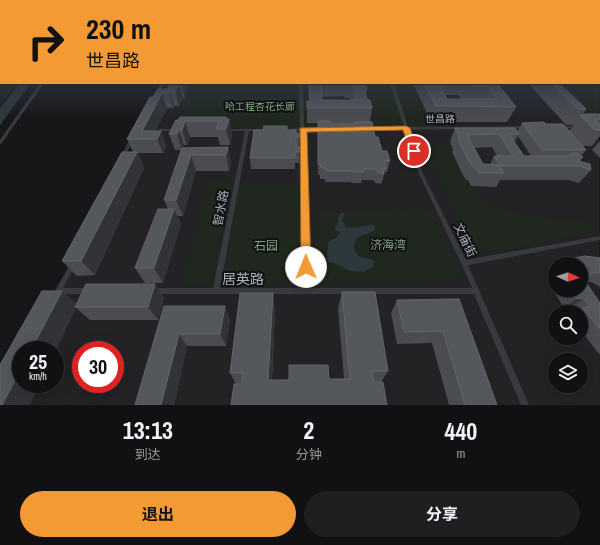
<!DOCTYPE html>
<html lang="zh">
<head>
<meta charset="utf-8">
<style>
  :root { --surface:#111113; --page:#1e1f21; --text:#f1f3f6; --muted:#9c9da0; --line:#303133; --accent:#f39a35 }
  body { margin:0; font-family:"Archivo Narrow","Noto Sans SC",sans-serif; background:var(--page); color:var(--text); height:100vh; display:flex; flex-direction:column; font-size:15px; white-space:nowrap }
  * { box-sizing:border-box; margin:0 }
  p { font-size:13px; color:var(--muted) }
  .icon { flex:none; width:22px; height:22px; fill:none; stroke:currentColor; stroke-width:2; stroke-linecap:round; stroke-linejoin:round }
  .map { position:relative; height:405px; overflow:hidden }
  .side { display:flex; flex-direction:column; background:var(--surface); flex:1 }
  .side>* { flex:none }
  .hud { position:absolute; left:0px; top:0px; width:600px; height:84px; box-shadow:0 4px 16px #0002,0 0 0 1px var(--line); background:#f39a35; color:#111; overflow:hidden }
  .needle { width:26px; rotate:93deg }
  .tools { position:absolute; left:548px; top:257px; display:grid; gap:8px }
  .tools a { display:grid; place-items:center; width:40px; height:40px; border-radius:50%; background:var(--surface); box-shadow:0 4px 16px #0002,0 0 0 1px var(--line); font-size:20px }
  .speed { position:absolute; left:12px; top:341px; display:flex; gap:8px; font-size:20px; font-weight:700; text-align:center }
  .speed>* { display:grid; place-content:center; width:52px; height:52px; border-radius:50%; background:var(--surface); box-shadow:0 4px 16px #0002,0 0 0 1px var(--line); line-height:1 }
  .speed small { font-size:10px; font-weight:400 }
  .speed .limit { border:6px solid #d22; background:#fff; color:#111 }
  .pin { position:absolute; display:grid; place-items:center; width:34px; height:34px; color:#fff; margin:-17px; border:2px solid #fff; border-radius:50%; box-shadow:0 1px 4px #0007 }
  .me { position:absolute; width:44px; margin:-22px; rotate:359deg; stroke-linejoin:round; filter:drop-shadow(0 0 3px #0008) }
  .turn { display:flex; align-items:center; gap:14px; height:84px; padding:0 20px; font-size:18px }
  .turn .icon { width:52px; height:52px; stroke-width:2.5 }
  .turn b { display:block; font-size:28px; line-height:34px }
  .eta { display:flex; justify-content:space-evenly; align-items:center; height:68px; text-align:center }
  .eta b { font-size:24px; font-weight:700; line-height:28px }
  .action { display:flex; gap:8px; margin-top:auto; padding:8px 20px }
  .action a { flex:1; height:46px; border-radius:24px; background:var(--accent); color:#111; font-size:16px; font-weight:700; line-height:46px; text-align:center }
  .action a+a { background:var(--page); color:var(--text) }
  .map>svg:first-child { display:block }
</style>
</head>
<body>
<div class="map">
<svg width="600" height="405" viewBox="0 0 600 405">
  <rect width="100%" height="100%" fill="#171719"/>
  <path fill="#232326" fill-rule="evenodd" d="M599 62 600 405H0L21 384H55V350H27L168 83H599ZM555 264H581V290H555ZM555 312H581V338H555ZM81 350H115V384H81ZM555 360H581V386H555Z"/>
  <g fill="#1f271f">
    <polygon points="599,73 600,111 570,112 541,83 599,83"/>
    <polygon points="1,81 1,83 18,83 0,105"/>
    <polygon points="201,83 417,83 438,129 182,128"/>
    <polygon points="423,143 448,143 473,190 491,206 554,220 589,221 598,230 511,249 471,251"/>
    <polygon points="208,180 231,180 211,284 181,284"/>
    <polygon points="297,183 301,185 302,278 296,283 229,282 224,276 239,187 243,184"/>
    <polygon points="430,209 461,277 458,281 320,282 316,279 315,211"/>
  </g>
  <g fill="#2d383d">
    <polygon points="20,83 31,83 0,125 0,108"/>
    <path d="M341 213H344L342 221 347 228 374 225 375 230C368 235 353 235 354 247 354 250 356 254 359 256 364 259 370 258 374 261V266L364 272 349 271 340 265 329 262 327 260 328 242C333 238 339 239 340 232L336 230 335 228 338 223 339 215Z"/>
  </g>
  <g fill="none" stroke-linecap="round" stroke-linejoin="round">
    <g fill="#383a3e" fill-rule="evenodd">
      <rect x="599" y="66" width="1" height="2"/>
      <polygon points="40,83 44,83 1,144 0,144 0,140"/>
      <polygon points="161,83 165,83 158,95 156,95 155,94"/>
      <polygon points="299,83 303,83 304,128 324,128 326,129 324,130 304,131 310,288 472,288 461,263 419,174 405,130 368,130 366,129 368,128 404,127 390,83 394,83 408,127 527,126 528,127 526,128 409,130 423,174 466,260 600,236 600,240 468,265 529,405 521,405 474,294 153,294 151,293 150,291 151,289 153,288 213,288 245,131 223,131 222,130 224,129 270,129 272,130 270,131 249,131 220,288 304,288 300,131 290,131 288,130 290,129 300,128"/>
      <polygon points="559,126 578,126 580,127 578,128 560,128 558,127"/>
      <polygon points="160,129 178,129 180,130 178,131 161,131 159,130"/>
      <polygon points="131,138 132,138 134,139 124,158 120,158 120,157"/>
      <polygon points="74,260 76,261 77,263 63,288 89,288 91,289 92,291 91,293 89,294 60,294 57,296 55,295 54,293 56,289 72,261"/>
    </g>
  </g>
  <g fill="#4a4c51" fill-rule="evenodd">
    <polygon points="166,83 187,83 188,87 185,98 183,98 179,106 174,106 173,108 167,108 155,131 161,131 166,146 163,153 138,153 144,168 95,275 77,276 62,261 133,152 127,139 153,97 168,88"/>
    <path d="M308 83H365L367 89 366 94 367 100 372 108 370 122 375 137 382 151 390 161 387 172H385L381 184 376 183 373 180H362L361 183H351V182H325V179H320V175H318V123H307V101H309ZM344 96V98H350V100H322V97Z"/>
    <path d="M413 83H502L500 87 516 107 507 122H431ZM445 95H459L461 99H463H447Z"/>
    <path d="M528 83H559L586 109 583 114H600V136L592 146H582L586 150 581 156 580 161 591 170 579 183 568 180H500L496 187 471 186 468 180H466L462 173 452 152 453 150 450 141 455 128 517 132 522 123 546 124 569 131 574 125H566ZM518 136 531 156H524L514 142ZM492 147 497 156H494L490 164H483L474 148Z"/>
    <polygon points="229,119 232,135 230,145 220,145 218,137 190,137 187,145 184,145 183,148 228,147 231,163 229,171 196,171 183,216 177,216 181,224 163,283 145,283 135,268 168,209 164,200 181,150 175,150 169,134 176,120"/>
    <polygon points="287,130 296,133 299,133 299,163 295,163 295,169 251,169 250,158"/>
    <polygon points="600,141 600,158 592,150"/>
    <polygon points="600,258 600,287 591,282 586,282 587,284 600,303 600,355 581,331 581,312 575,312 570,307 564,308 555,293 553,282 555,276 555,290 581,290 581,264"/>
    <polygon points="42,291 62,291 76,304 164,298 158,320 90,320 76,308"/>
    <polygon points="342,292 388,371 381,382 236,384 230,373 275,309 272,380 344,379 338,308"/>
    <polygon points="459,299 497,405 449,405 432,343 397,344 391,313 397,300"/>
    <polygon points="164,306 230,319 226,346 187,346 174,405"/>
  </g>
  <g fill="#313336">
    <polygon points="181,83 187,83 188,87 185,98"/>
    <polygon points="179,84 183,98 179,106 175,92"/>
    <polygon points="170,92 174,106 173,108 169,93"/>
    <polygon points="162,93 167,108 152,139 142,131"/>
    <polygon points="226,117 228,124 229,119 232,135 230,145 226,129"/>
    <polygon points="185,121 190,137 187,145 182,130"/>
    <polygon points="179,130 184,145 182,150 177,134"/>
    <polygon points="161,131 166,146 163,153 157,139"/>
    <polygon points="228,147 231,163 229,171 226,155"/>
    <polygon points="137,152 144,168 95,275 81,261"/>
    <polygon points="191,155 196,171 183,216 176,200"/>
    <polygon points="174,209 181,224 163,283 154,268"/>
    <polygon points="155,284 164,298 158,320 148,307"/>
    <polygon points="62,291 78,305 75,307 76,308 55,353 55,350 31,350"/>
    <polygon points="273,293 275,309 271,391 268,380"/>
    <polygon points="583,298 570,307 564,308 577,299"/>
    <polygon points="225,306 230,319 226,346 220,334"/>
    <polygon points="179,334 187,346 174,405 161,405"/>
    <polygon points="21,369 21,384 40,384 30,405 2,405"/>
  </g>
  <g fill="#54575c" stroke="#62656b">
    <polygon points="171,83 181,83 181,84 179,84 175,92 170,92 169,93 162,93 142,131 161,131 157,139 127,139 150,97 153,97 158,89 168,89"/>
    <polygon points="309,83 321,83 322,100 356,100 352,83 365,83 367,89 365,89 367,100 370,100 372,108 307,108 307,101 310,101"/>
    <polygon points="424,83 438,83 447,99 497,99 487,86 474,86 467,83 497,83 516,107 436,106"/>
    <polygon points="551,83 559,83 586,109 578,109"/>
    <polygon points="583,114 600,114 600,119 594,119 600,125 600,130 595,130 580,115 584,116"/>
    <polygon points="180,117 226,117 226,119 229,119 226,129 216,129 219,121 185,121 182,130 179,130 177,134 169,134 176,120 179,120"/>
    <polygon points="318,121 330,121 331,124 355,124 355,122 372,122 375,137 378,137 382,151 387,151 390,161 384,161 386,169 383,169 384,174 378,172 376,169 363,169 364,172 353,172 352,171 326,171 326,168 321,168 320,164 318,164"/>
    <polygon points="544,122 546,124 563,124 586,150 542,150 522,123"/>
    <polygon points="264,126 287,126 287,130 296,130 296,133 299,133 299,137 296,137 296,147 299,147 299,152 295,152 295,158 250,158 254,130 263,130"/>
    <polygon points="455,128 515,128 519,134 509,134 524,156 568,156 574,152 583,157 578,161 590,164 591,170 579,166 501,166 494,156 513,156 499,134 467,135 483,164 499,165 504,173 479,173 475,167 473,167 468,160 458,139 460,139"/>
    <polygon points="228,147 226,155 191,155 176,200 164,200 182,148"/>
    <polygon points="122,152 137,152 81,261 62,261"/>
    <polygon points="158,209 174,209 154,268 135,268"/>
    <polygon points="585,256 600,258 600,273 592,273 586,279 587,284 600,303 600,329 583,308 590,306 583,298 577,299 571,290 581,290 581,264 567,264 574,258"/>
    <polygon points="86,284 155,284 148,307 75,307"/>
    <polygon points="42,291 62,291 31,350 21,350 21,369 2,405 0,405 0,365"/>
    <polygon points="342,292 375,292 388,371 372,371 374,382 383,382 387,405 231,405 234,384 242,384 243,373 230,373 240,293 273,293 268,380 289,380 289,365 328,365 329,379 350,379"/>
    <polygon points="459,299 497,405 465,405 443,331 404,332 397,300"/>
    <polygon points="164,306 225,306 220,334 179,334 161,405 135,405"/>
  </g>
  <linearGradient id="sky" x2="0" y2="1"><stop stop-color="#0d0d0e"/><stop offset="0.53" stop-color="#363c49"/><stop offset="1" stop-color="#363c49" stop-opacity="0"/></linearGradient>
  <rect width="600" height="118" fill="url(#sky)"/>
  <polygon fill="#f39a35" stroke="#9e6422" points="406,126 410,128 418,151 416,152 411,152 410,151 403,130 307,132 311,267 310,270 306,271 302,270 301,267 300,128"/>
  <g text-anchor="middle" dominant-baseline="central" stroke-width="4" stroke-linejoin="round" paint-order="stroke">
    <g font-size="10" fill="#83a480" stroke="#121214">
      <text x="260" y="106">哈工程杏花长廊</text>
    </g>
    <g font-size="10" fill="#a9b0b9" stroke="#121214">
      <text transform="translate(440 119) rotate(-1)">世昌路</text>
    </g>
    <g font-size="12" fill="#a9b0b9" stroke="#121214">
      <text transform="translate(221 208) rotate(-79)">智水路</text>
      <text transform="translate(465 240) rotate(64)">文庙街</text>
    </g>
    <g font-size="12" fill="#83a480" stroke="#121214">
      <text x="388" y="245">济海湾</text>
      <text x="266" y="246">石园</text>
    </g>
    <g font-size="14" fill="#a9b0b9" stroke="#121214">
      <text x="243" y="279">居英路</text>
    </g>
  </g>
</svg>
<div class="tools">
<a><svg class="needle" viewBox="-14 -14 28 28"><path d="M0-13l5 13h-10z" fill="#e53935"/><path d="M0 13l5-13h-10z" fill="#9c9da0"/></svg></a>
<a><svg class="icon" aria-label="search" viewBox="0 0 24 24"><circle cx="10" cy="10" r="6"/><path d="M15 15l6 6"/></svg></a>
<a><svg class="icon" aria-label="layers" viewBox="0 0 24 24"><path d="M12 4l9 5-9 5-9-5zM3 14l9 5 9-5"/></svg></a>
</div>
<div class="speed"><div>25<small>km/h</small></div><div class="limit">30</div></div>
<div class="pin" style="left:414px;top:151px;background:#d93025"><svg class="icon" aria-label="arrive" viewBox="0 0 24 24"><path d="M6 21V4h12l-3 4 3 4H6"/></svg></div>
<svg class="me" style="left:306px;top:267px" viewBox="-20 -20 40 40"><circle r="19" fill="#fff"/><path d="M0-13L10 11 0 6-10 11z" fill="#f39a35"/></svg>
<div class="hud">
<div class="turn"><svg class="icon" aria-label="right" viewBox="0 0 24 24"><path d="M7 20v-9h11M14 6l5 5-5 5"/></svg><div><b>230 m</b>世昌路</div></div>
</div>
</div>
<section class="side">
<div class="eta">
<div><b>13:13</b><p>到达</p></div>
<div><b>2</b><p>分钟</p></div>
<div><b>440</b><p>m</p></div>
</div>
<div class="action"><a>退出</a><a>分享</a></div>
</section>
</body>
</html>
